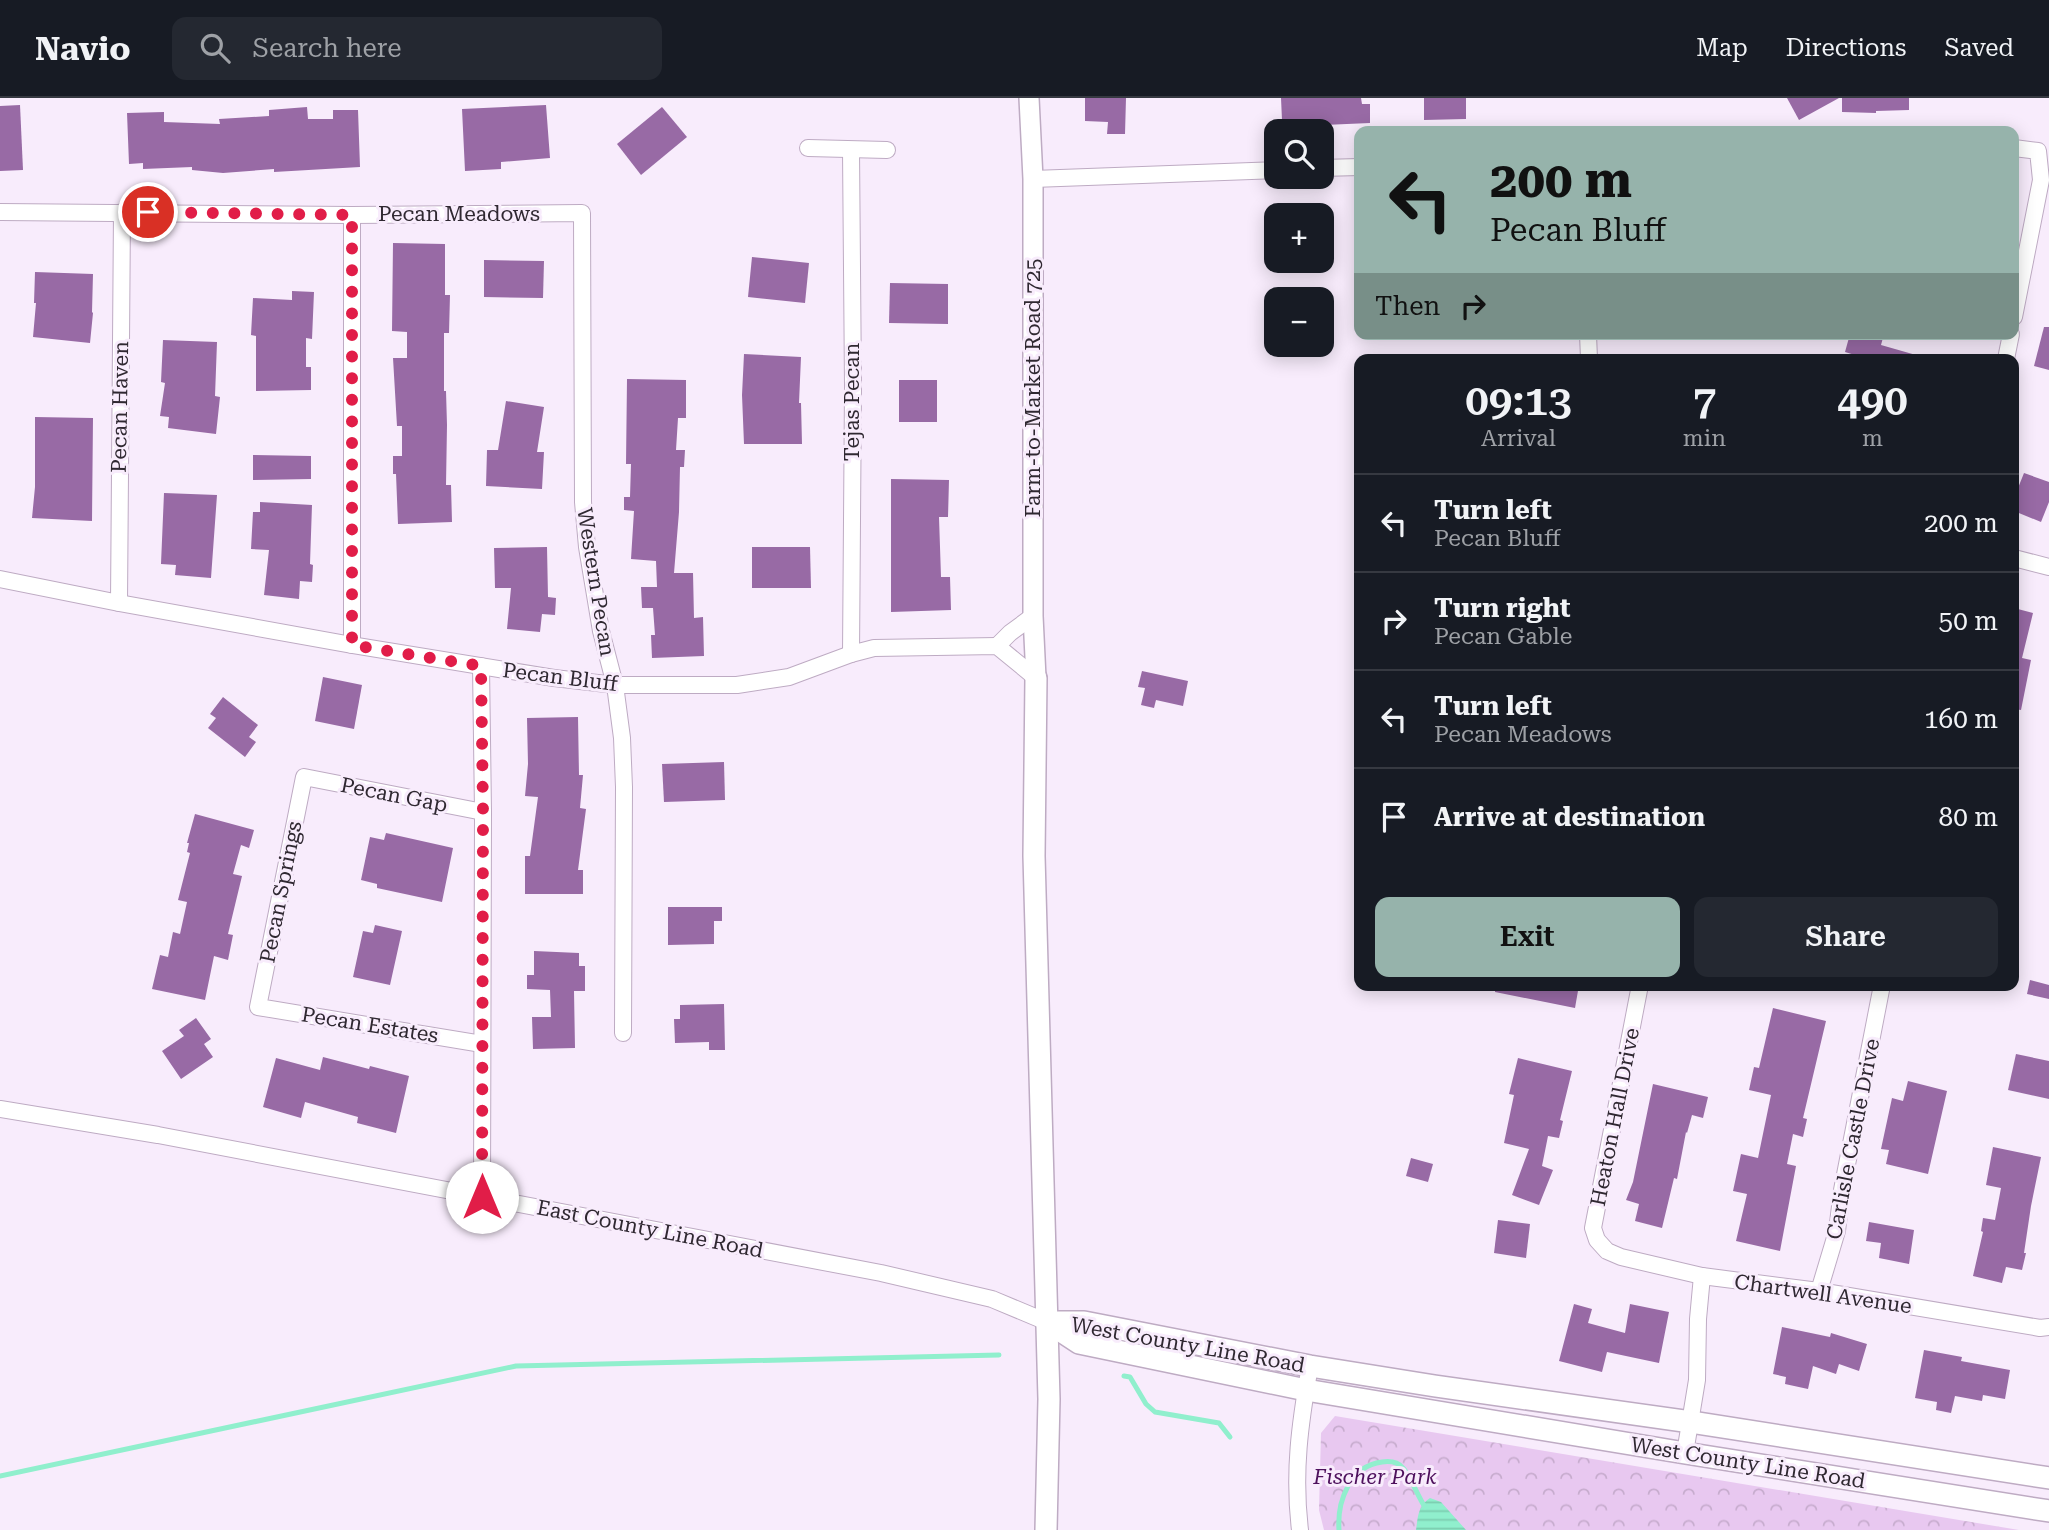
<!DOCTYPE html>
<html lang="en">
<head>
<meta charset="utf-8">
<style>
  :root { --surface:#171b24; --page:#242831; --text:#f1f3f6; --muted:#9ea1a6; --line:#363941; --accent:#96b3ab }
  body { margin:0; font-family:"Roboto Serif",serif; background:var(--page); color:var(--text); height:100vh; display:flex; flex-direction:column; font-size:26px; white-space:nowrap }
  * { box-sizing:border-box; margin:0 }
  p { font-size:23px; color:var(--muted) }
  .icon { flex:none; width:38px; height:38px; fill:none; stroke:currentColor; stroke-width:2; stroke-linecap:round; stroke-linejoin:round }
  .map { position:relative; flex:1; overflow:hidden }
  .side { position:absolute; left:1354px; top:256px; width:665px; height:637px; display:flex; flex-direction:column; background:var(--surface); border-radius:14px; box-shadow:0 4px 18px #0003 }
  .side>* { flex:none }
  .banner { position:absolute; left:1354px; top:28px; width:665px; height:214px; border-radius:14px; box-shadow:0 4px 18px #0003; background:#96b3ab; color:#111; overflow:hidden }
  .buttons { position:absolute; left:1264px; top:21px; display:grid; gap:14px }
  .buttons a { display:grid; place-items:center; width:70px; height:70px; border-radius:14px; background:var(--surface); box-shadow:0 4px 18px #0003; font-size:35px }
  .pin { position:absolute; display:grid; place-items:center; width:60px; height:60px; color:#fff; margin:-30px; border:4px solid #fff; border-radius:50%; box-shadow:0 2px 7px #0007 }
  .me { position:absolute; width:77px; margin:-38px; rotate:0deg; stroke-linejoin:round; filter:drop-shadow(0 0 5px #0008) }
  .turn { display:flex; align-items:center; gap:24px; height:147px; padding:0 21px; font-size:32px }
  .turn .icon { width:91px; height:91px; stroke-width:2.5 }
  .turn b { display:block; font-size:49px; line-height:60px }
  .then { display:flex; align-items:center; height:66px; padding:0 21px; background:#0003; gap:14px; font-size:26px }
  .eta { display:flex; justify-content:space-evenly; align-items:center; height:119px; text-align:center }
  .eta b { font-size:42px; font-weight:600; line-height:49px }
  .button { display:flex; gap:14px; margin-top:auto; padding:14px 21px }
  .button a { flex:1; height:80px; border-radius:14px; background:var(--accent); color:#111; font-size:28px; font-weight:600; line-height:80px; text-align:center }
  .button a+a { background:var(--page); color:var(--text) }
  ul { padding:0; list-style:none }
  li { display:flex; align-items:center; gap:21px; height:98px; padding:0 21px; border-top:2px solid var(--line) }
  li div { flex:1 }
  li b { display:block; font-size:26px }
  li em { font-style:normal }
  header { display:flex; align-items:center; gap:42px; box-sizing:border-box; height:98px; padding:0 35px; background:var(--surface); border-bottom:2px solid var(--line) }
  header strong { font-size:33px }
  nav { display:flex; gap:38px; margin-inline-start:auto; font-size:24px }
  .search { width:490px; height:63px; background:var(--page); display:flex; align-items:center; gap:18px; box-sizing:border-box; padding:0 24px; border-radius:14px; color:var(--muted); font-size:26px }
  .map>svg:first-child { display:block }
</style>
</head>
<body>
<header>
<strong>Navio</strong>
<div class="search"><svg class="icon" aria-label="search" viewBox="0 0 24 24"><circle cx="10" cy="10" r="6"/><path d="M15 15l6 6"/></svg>Search here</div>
<nav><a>Map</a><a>Directions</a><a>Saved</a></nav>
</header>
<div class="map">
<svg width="2049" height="1432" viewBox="0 0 2049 1432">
  <defs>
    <pattern id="park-crowns" width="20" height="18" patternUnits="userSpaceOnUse" patternTransform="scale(1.75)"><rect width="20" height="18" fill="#e8c8f0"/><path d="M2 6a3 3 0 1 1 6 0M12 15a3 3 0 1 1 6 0" fill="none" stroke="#c7acce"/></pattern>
    <pattern id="water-rules" width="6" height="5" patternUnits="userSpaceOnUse" patternTransform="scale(1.75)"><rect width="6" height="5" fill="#90efcd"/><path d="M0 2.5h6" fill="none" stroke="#7ccdb0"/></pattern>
  </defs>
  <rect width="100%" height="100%" fill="#f8ecfc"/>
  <polygon fill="url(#park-crowns)" points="1335,1318 2019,1432 1324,1432 1319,1412 1321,1335"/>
  <path fill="url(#water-rules)" d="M1430 1400 1441 1404 1466 1432H1416C1418 1418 1418 1408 1430 1400Z"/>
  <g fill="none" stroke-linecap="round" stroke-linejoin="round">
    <g stroke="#90efcd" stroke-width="5">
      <polyline points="1124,1278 1130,1279 1146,1306 1155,1314 1219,1325 1230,1339"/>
      <polyline points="0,1378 516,1268 999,1257"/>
      <path d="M1339 1432C1337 1403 1350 1368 1382 1364 1389 1363 1398 1364 1403 1370 1410 1377 1418 1399 1425 1409"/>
    </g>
  </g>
  <g fill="#986aa5">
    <polygon points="1085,0 1126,0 1125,36 1107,36 1108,24 1085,23"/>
    <polygon points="1281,0 1361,0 1362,6 1370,6 1370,25 1301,28 1300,21 1282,22"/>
    <polygon points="1424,0 1466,0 1466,21 1424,22"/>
    <polygon points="1787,0 1839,0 1799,22"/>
    <polygon points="1842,0 1909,0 1909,12 1876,13 1876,15 1842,14"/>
    <polygon points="20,7 23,72 0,73 0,8"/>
    <polygon points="546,7 550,60 501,64 501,71 465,73 462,11"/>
    <polygon points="307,9 308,21 333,21 333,12 358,12 360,69 274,74 274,71 223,75 192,72 192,69 143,71 143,65 129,66 127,15 164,14 164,24 220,26 219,21 269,18 269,12"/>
    <polygon points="662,9 687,39 641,77 617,46"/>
    <polygon points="393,145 445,146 445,197 450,197 449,235 444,235 444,293 446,293 447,327 446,387 451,387 452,424 398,426 396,376 393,376 393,358 402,358 402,328 397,328 393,260 407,260 407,234 392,233"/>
    <polygon points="752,159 809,165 805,205 748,199"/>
    <polygon points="484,162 544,163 543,200 484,199"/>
    <polygon points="35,174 93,176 92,214 93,215 90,245 33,239 36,205 34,205"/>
    <polygon points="890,185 948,186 948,226 889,225"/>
    <polygon points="292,193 314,194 312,241 306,240 306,269 311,269 311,292 256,293 256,238 251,237 253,200 292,202"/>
    <polygon points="2044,229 2049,229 2049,272 2034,268"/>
    <polygon points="1850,236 1884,236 1881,247 1916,257 1916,261 1868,261 1845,254"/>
    <polygon points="163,242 217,244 215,298 220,299 216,336 168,330 169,319 160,318 165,285 161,284"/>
    <polygon points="744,256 801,259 799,305 801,305 802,346 744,346 742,297"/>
    <polygon points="627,281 686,282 686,320 678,320 676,352 685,352 684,369 680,369 679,414 674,475 693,475 694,520 703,519 704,558 652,560 651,537 655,537 653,510 642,510 641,489 657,489 656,463 631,461 634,413 624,412 624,399 630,399 631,366 626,366"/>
    <rect x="899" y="282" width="38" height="42"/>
    <polygon points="506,303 544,309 537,354 544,354 542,391 486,388 487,352 498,352"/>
    <polygon points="35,319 93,320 92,423 32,420 35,389"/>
    <polygon points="253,357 311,358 311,381 253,382"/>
    <polygon points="2024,375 2049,384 2049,404 2041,424 2014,413 2014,400"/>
    <polygon points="891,381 949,382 948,419 939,419 941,479 950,479 951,512 891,514"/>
    <polygon points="164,395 217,397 211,480 175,477 176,467 161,466"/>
    <polygon points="260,404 312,407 310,466 313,467 312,484 300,483 299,501 264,497 269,452 251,451 253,414 260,414"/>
    <polygon points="547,449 548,499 556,500 555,517 542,516 540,534 507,531 511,490 495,490 494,450"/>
    <polygon points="752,449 810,449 811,490 752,490"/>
    <polygon points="2014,510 2033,515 2022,560 2031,562 2021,612 2014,611"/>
    <polygon points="1142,573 1188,583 1183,608 1156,602 1154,610 1141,607 1145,590 1138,589"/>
    <polygon points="323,579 362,587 354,631 315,623"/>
    <polygon points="223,599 258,627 249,639 256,644 245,659 208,630 216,620 210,616"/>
    <polygon points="578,619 579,677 583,677 580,710 586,711 578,772 583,772 583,796 525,796 525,758 530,758 538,699 525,698 528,666 527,620"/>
    <polygon points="724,664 725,702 664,704 662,666"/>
    <polygon points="195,716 254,732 249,750 241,747 233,776 242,778 228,836 233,837 228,862 214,858 205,902 152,891 160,857 168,859 173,834 180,836 187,804 178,802 190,755 187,754 189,745 187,745"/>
    <polygon points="386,735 453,750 442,804 377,790 377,786 361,782 370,739 384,742"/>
    <polygon points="668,809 722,809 722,823 714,823 714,846 668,847"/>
    <polygon points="375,827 402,833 390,887 353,879 363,833 373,835"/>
    <polygon points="534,853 579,855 579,868 585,868 585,893 574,893 575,950 533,951 532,919 551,919 550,892 527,891 527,877 534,877"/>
    <polygon points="2030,882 2049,887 2049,901 2027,896"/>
    <polygon points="1495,887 1579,887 1575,910 1495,894"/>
    <polygon points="724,906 725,952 709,952 709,944 675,945 674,921 680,921 680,907"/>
    <polygon points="1773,910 1826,923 1803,1020 1807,1021 1803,1039 1793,1036 1787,1066 1796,1068 1780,1153 1736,1143 1747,1096 1733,1093 1741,1056 1758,1060 1771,997 1749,992 1754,969 1759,970"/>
    <polygon points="196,920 211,941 204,946 213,959 181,981 162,953 184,938 179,932"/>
    <polygon points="2016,956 2049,963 2049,1001 2008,992"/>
    <polygon points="323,959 369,971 370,968 409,978 396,1035 357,1025 358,1019 305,1004 301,1020 263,1009 276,960 320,972"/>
    <polygon points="1518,960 1572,973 1560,1022 1563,1023 1559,1040 1548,1038 1542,1068 1553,1072 1539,1107 1512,1097 1529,1051 1504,1045 1514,997 1509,996"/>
    <polygon points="1908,983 1947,993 1928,1076 1886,1066 1889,1052 1881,1051 1892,1000 1903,1003"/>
    <polygon points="1653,986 1708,999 1703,1020 1692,1017 1687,1035 1686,1034 1677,1081 1674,1080 1662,1130 1635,1123 1639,1106 1626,1102 1633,1084"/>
    <polygon points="1993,1049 2041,1059 2031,1108 2024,1155 2026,1155 2022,1172 2006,1169 2002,1185 1973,1178 1983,1134 1981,1133 1983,1120 1995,1122 2001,1090 1986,1087"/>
    <polygon points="1411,1060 1433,1066 1428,1084 1406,1078"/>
    <polygon points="1498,1122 1530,1126 1526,1160 1494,1155"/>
    <polygon points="1869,1124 1914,1132 1909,1166 1879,1160 1881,1145 1866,1143"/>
    <polygon points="1574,1206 1592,1211 1588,1225 1625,1235 1630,1206 1669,1214 1659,1265 1607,1254 1602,1274 1559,1263"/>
    <polygon points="1782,1229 1830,1239 1831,1235 1867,1246 1859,1273 1839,1266 1836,1276 1813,1268 1808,1291 1785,1286 1786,1279 1773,1276"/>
    <polygon points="1924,1252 1962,1259 1961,1263 2010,1272 2005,1301 1983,1297 1982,1303 1955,1298 1951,1315 1936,1312 1937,1304 1915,1300"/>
  </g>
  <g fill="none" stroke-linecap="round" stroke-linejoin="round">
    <g stroke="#beabc3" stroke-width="18">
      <g id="minor">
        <polyline points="808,50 887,52"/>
        <polyline points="2014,50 2038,53 2041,82 2014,219"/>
        <polyline points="851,52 853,289 851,556"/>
        <polyline points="1321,70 1360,69"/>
        <polyline points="1033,81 1276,72"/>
        <polyline points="0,114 352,117 582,115 583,404 587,449 601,533 615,587 622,640 624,689 623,935"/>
        <polyline points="1588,236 1589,261"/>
        <polyline points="2006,261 2011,236"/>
        <polyline points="2014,460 2049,469"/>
        <polyline points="0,481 119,505 352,547 554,580 615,587 737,587 789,579 851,556 874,550 997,548 1036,580"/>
        <polyline points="119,505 122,114"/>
        <polyline points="352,547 352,117"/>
        <polyline points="997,548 1010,535 1033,518"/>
        <polyline points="481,568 483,714 482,1099"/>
        <polyline points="1640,887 1593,1130 1597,1142 1607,1153 1621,1159 1702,1178 1819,1193 2040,1230 2049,1229"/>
        <polyline points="482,946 258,909 304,679 483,714"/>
        <polyline points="0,1011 158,1037 881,1175 992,1201 1047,1224"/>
        <polyline points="1819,1193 1837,1133 1842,1092 1882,887"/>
        <polyline points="1685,1355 1697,1282 1698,1221 1702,1178"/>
        <path d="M1300 1432C1293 1374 1300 1325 1310 1268"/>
      </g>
    </g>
    <g stroke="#beabc3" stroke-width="22">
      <polyline id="tertiary" points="1029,0 1033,81 1033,518 1036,580"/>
    </g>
    <g stroke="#beabc3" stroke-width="24">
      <g id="secondary">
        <polyline points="1036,580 1034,758 1049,1301 1046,1432"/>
        <polyline points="1047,1224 1079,1245 1306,1292 1685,1355 2049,1413"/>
        <polyline points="1047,1224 1084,1224 1310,1268 1435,1288 1691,1324 2049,1380"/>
      </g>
    </g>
    <use href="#minor" stroke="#fff" stroke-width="16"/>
    <use href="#tertiary" stroke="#fff" stroke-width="19"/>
    <use href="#secondary" stroke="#fff" stroke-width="21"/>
  </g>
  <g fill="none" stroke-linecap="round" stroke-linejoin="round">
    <polyline stroke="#e11d48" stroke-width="12" stroke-dasharray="0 21.6" points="148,114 352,117 352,547 481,568 483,714 482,1099"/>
  </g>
  <g text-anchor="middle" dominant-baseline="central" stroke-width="6" stroke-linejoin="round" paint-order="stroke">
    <g font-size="21" fill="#2f2831" stroke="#f8ecfc">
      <text x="459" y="116">Pecan Meadows</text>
      <text transform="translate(1033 290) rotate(-90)">Farm-to-Market Road 725</text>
      <text transform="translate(852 304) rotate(-90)">Tejas Pecan</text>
      <text transform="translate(120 309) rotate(-89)">Pecan Haven</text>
      <text transform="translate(596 484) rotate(81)">Western Pecan</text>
      <text transform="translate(560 579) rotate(7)">Pecan Bluff</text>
      <text transform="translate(394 697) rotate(11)">Pecan Gap</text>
      <text transform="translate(281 794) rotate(-79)">Pecan Springs</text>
      <text transform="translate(370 927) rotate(9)">Pecan Estates</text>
      <text transform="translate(1615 1019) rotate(-79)">Heaton Hall Drive</text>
      <text transform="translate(1853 1041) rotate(-79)">Carlisle Castle Drive</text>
      <text transform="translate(650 1131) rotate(11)">East County Line Road</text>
      <text transform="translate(1823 1196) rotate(8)">Chartwell Avenue</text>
      <text transform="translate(1188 1247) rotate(10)">West County Line Road</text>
      <text transform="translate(1748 1365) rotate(9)">West County Line Road</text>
    </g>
    <g font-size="21" font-style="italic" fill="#4e115d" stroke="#f8ecfc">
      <text x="1375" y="1379">Fischer Park</text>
    </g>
  </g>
</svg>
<div class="buttons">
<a><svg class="icon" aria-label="search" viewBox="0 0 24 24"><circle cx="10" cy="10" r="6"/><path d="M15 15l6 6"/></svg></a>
<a>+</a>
<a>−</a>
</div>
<div class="pin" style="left:148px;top:114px;background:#d93025"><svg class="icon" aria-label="arrive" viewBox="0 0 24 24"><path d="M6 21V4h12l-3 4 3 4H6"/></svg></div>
<svg class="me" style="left:482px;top:1099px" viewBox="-20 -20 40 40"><circle r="19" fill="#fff"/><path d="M0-13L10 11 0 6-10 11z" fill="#e11d48"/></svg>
<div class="banner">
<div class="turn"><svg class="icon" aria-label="left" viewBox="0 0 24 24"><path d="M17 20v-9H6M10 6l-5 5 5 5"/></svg><div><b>200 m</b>Pecan Bluff</div></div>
<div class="then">Then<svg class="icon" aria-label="right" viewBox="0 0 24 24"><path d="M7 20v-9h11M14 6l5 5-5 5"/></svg></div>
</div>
<section class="side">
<div class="eta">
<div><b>09:13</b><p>Arrival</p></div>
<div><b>7</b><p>min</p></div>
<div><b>490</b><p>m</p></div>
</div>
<ul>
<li><svg class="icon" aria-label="left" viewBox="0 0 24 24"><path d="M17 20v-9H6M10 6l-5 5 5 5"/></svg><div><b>Turn left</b><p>Pecan Bluff</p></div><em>200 m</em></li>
<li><svg class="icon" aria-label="right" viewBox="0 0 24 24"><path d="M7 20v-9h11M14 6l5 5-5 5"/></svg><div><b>Turn right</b><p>Pecan Gable</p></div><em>50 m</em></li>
<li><svg class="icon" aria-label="left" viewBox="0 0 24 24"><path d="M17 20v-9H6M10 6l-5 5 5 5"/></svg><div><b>Turn left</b><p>Pecan Meadows</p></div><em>160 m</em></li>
<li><svg class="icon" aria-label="arrive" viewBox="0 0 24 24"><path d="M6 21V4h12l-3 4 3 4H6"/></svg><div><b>Arrive at destination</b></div><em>80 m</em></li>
</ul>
<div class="button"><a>Exit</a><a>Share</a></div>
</section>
</div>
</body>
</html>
